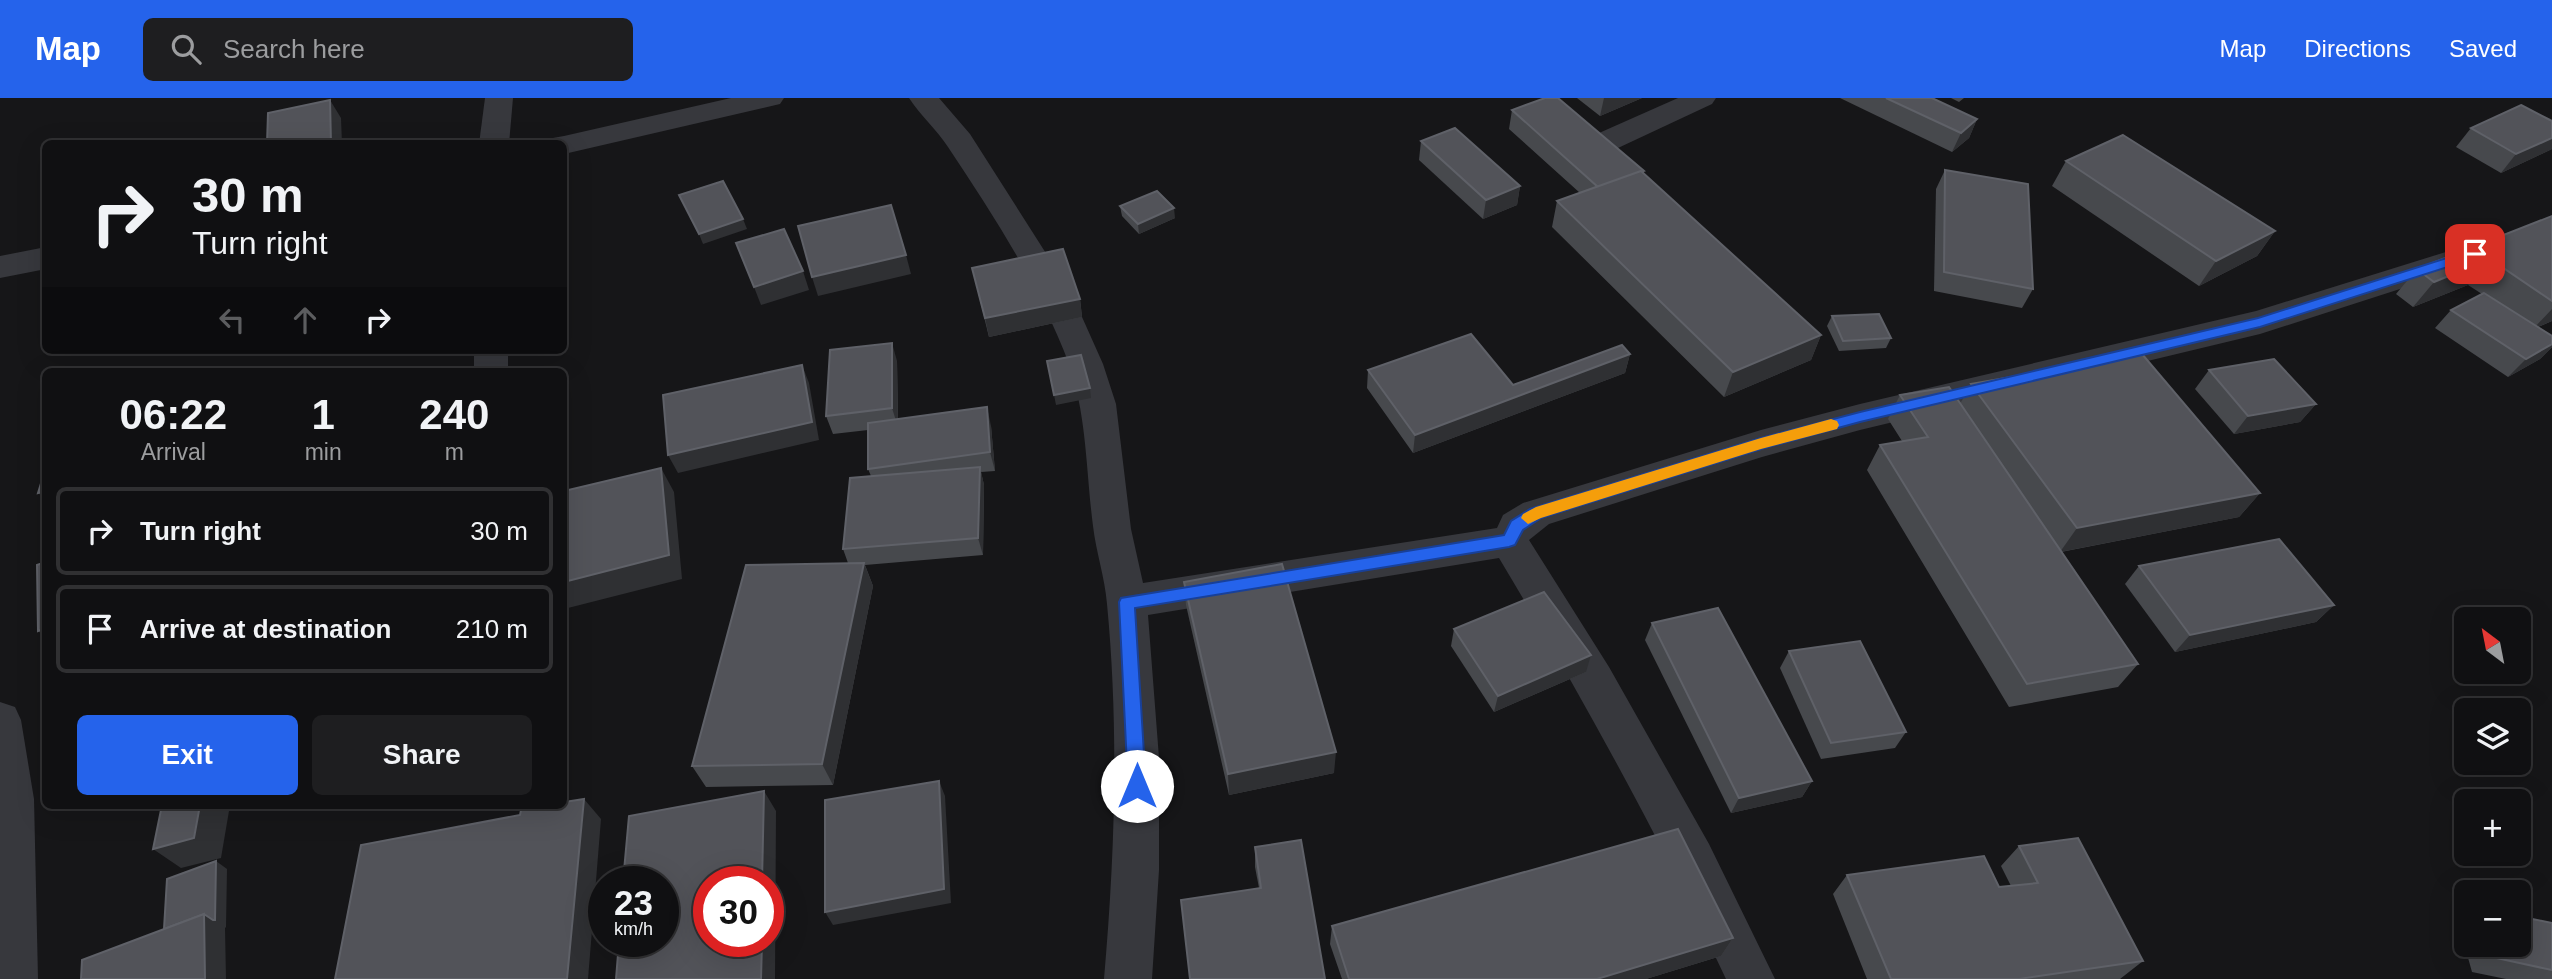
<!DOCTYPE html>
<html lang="en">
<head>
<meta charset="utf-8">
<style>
  :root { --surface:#101012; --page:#1e1e20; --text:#f1f3f6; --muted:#9c9d9f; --line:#303032; --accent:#2563eb }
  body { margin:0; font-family:Helvetica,sans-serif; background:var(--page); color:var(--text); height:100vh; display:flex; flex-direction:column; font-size:26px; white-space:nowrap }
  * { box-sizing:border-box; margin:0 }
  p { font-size:23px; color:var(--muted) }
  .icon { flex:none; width:38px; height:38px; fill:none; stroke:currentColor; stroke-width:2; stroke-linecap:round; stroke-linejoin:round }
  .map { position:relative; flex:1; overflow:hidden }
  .sheet { position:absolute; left:42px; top:270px; width:525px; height:441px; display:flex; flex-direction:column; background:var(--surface); border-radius:10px; box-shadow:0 7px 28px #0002,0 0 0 2px var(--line) }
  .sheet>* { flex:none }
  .guide { position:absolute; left:42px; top:42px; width:525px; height:214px; border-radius:10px; box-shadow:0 7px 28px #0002,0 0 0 2px var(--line); background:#101012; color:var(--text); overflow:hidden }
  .needle { width:46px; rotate:328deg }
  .tools { position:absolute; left:2454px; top:509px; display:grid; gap:14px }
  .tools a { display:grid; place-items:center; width:77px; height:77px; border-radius:10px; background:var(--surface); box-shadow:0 7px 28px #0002,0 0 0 2px var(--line); font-size:35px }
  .speed { position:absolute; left:588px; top:768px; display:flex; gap:14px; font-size:35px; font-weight:700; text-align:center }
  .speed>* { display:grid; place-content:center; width:91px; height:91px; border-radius:50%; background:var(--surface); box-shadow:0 7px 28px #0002,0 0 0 2px var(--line); line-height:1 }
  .speed small { font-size:18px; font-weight:400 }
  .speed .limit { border:10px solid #d22; background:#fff; color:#111 }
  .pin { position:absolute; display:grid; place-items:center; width:60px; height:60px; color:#fff; margin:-30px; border-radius:14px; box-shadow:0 4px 10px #0006 }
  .me { position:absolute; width:77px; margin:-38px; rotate:0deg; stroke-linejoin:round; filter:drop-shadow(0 0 5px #0008) }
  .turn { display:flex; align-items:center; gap:24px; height:147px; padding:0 35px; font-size:32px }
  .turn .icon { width:91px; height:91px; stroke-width:2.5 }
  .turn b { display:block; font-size:49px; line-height:60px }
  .lanes { display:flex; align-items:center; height:66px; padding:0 35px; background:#0003; justify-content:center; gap:35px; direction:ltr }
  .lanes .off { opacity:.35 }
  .eta { display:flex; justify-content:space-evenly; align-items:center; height:119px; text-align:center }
  .eta b { font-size:42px; font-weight:800; line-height:49px }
  .action { display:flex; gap:14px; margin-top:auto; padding:14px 35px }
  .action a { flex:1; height:80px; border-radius:10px; background:var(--accent); color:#fff; font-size:28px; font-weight:800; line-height:80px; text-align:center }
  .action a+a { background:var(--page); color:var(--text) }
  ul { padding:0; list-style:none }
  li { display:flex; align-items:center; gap:21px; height:88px; margin:0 14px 10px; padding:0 21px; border:4px solid var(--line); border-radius:10px }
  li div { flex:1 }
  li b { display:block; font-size:26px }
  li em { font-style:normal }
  header { display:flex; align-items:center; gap:42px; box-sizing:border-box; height:98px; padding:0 35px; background:var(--accent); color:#fff }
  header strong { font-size:33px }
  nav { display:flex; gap:38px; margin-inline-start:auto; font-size:24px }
  .search { width:490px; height:63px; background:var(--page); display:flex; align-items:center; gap:18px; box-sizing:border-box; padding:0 24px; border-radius:10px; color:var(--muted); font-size:26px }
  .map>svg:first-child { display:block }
</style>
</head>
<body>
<header>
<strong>Map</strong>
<div class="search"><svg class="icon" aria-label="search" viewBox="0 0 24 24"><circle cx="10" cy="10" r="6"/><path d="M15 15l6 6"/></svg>Search here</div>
<nav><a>Map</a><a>Directions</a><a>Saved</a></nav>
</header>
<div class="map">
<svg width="2552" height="881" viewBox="0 0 2552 881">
  <rect width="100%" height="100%" fill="#161618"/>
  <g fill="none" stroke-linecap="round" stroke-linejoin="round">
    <g fill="#37383d" fill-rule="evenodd">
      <polygon points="485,0 513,0 509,46 479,46"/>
      <polygon points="731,0 784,0 780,6 564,56 564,46 550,46 553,40 564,38"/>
      <path d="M909 0H939L970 36 1049 160 1078 210 1103 266 1116 306 1131 431 1143 485 1497 430 1503 417 1523 405 1761 332 1860 306 2256 213 2552 121V142L2260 236 1860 332 1762 359 1549 426 1529 442 1609 569 1709 746 1775 881H1726C1658 736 1581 597 1499 460L1148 517 1159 660V772L1152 881H1104C1115 756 1119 631 1107 506 1105 480 1096 454 1093 428 1086 374 1087 318 1069 266 1041 190 993 117 948 49 937 32 920 17 909 0Z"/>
      <polygon points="1678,0 1716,0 1712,6 1603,57 1592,59 1581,57 1577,50 1581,43"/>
      <polygon points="46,149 46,171 0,180 0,158"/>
      <rect x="474" y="252" width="34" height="21"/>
      <polygon points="0,604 15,609 21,622 34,701 38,881 0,881"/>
    </g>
  </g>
  <g fill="#47494d">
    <polygon points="1577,0 1642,0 1600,18"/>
    <polygon points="1840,0 1932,0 1977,21 1969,40 1952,54"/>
    <polygon points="1951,0 1964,0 1959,4"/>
    <polygon points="1512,12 1644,73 1644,76 1821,237 1811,262 1724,299 1552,129 1557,103 1580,95 1509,31"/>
    <polygon points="2471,30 2552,51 2501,75 2456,49"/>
    <polygon points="1421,43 1520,88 1517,107 1483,121 1419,62"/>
    <polygon points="2066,63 2275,133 2257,158 2199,188 2052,88"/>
    <polygon points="1945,72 2033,191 2022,210 1934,193 1936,91"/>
    <polygon points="1120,108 1175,120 1139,136 1122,118"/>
    <polygon points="2552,118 2552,223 2538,229 2552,238 2552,249 2540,261 2508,279 2435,230 2451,212 2482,196 2468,187 2413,209 2396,196 2417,171"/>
    <polygon points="972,170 1080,201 1082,219 989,239"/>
    <polygon points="1832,218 1891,240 1886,250 1839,253 1827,228"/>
    <polygon points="1630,256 1625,275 1413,355 1367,290 1368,272 1513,287"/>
    <polygon points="897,263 898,321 991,328 995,373 981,374 984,387 983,457 865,467 873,488 833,687 706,689 692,668 848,465 843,451 871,378 868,371 868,332 833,336 826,318"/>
    <polygon points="2209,272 2316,306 2300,324 2234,336 2195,291"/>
    <polygon points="1971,286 2260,395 2239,419 2061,454 2138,566 2118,589 2009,609 1867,372 1880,347 1902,343 1888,321 1900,297 1960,306"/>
    <polygon points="2139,468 2334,507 2316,524 2175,554 2125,486"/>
    <polygon points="1184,484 1334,675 1229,697 1186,507"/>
    <polygon points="1652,525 1812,683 1802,699 1731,715 1645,542"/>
    <polygon points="1454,531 1586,574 1494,614 1451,548"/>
    <polygon points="1789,553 1906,634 1895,650 1821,661 1780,570"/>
    <polygon points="2019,748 2143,863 2120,881 1867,881 1833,796 1847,777 1999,789 2011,788 2001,768"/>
    <polygon points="1255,749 1325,881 1259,790 1255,769"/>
    <polygon points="2466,820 2466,847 2518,847 2552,825 2552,881 2506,881 2472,874 2458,824"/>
    <polygon points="1332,828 1733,840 1721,858 1646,881 1342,881 1330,846"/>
  </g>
  <g fill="#2f3033">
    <polygon points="1604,0 1642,0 1600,18"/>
    <polygon points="330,2 341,20 342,46 331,46"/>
    <polygon points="1977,21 1969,40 1952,54 1961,35"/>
    <polygon points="2552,40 2552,51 2501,75 2516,56"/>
    <polygon points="1520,88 1517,107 1483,121 1486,102"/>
    <polygon points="1174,110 1175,120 1139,136 1138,126"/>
    <polygon points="743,121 747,131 703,146 699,136"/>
    <polygon points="2275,133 2257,158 2199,188 2216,163"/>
    <polygon points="906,157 911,176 818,198 812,179"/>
    <polygon points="2490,161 2468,187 2413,209 2434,184"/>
    <polygon points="803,173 809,192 761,207 754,189"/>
    <polygon points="1080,201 1082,219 989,239 985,220"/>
    <polygon points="2552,211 2552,223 2533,231"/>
    <polygon points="1821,237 1811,262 1724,299 1733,274"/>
    <polygon points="892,245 897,263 898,329 892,310"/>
    <polygon points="2552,246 2552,249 2540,261 2508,279 2526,261"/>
    <polygon points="1630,256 1625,275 1413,355 1415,337"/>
    <polygon points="802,267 809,285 819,342 678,375 668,357"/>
    <polygon points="1090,290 1091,300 1056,307 1054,297"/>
    <polygon points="2316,306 2300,324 2234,336 2248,318"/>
    <polygon points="987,309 991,328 995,373 990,354"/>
    <polygon points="980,369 984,387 983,457 978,440"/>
    <polygon points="661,370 674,394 682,481 564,511 564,484"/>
    <polygon points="46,393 46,401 38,395"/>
    <polygon points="2260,395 2239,419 2060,454 2077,430"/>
    <polygon points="864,465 873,488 833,687 822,666"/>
    <polygon points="2334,507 2316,524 2175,554 2190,537"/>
    <polygon points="46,530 46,539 38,533"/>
    <polygon points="1591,557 1586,574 1494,614 1498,598"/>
    <polygon points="1336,654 1334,675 1229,697 1228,676"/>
    <polygon points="939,683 945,698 951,805 833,827 825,814"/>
    <polygon points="1812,683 1802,699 1731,715 1739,700"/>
    <polygon points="764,693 776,713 775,881 761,881 762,844 768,844 768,784 762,784"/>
    <polygon points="584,701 601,721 588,881 567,881"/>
    <polygon points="200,707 230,707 221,760 181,770 153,751"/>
    <polygon points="216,763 227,771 226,829 225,830 226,881 205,881 204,816"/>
    <polygon points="1733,840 1721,858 1646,881 1597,881"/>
  </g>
  <g fill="#525359" stroke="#5f6168" stroke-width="2">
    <polygon points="1545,0 1558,0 1644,73 1598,89 1512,12"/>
    <polygon points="1886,0 1932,0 1977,21 1961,35"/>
    <polygon points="330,2 331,46 267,46 268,15"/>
    <polygon points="2521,7 2552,23 2552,40 2516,56 2471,30"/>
    <polygon points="1455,30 1520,88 1486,102 1421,43"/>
    <polygon points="2123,37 2275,133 2216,163 2066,63"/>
    <polygon points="1945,72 2028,86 2033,191 1944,174"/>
    <polygon points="1641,73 1821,237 1733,274 1557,103"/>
    <polygon points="723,83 743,121 699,136 679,97"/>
    <polygon points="1157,93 1174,110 1138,126 1120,108"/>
    <polygon points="891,107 906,157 812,179 798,128"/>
    <polygon points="2552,118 2552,203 2490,161 2434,184 2417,171"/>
    <polygon points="784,131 803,173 754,189 736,145"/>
    <polygon points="1063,151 1080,201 985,220 972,170"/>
    <polygon points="2484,195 2552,238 2552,246 2526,261 2451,212"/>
    <polygon points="1879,216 1891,240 1843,243 1832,218"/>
    <polygon points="1471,236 1513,287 1622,247 1630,256 1415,337 1368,272"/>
    <polygon points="892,245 892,310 826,318 830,252"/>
    <polygon points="2142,256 2260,395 2077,430 1971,286"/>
    <polygon points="1081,257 1090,290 1054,297 1047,263"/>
    <polygon points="2274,261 2316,306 2248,318 2209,272"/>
    <polygon points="802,267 812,324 668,357 663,297"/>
    <polygon points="1949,289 2138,566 2027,586 1880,347 1928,339 1900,297"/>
    <polygon points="987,309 990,354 868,371 868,325"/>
    <polygon points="46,369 46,393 38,395"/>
    <polygon points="980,369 978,440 843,451 850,380"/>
    <polygon points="661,370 669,457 564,484 564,393"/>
    <polygon points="2279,441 2334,507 2190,537 2139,468"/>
    <polygon points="46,464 46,530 38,533 37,467"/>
    <polygon points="864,465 822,666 692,668 746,467"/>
    <polygon points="1282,466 1336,654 1228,676 1184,484"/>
    <polygon points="1544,494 1591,557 1498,598 1454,531"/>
    <polygon points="1718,510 1812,683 1739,700 1652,525"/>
    <polygon points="1860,543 1906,634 1831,645 1789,553"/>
    <polygon points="939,683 944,791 825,814 825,702"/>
    <polygon points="764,693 762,784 709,784 709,844 762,844 761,881 616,881 619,844 663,844 663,784 623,784 629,718"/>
    <polygon points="584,701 567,881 335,881 361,747 520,717 521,712 549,707 564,707 564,704"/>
    <polygon points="162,707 200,707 194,740 153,751"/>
    <polygon points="1678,731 1733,840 1597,881 1349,881 1332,828"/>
    <polygon points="2078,740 2143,863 2019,881 1891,881 1847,777 1984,758 1999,789 2038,785 2019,748"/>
    <polygon points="1301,742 1325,881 1190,881 1181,802 1261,790 1255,749"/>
    <polygon points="216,763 215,822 213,822 204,816 164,831 167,781"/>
    <polygon points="204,816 205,881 81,881 82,862"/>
    <polygon points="2518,818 2552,825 2552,872 2496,860 2492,847 2518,847"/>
  </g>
  <polygon fill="#2563eb" stroke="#184099" stroke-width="2" points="2475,151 2481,156 2479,159 2260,229 1860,324 1761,351 1541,420 1523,432 1515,447 1509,449 1135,510 1146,688 1143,694 1137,696 1130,694 1128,688 1119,504 1121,500 1504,437 1511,423 1530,411 1761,340 1860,314 2258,220"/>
  <polygon fill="#f59e0b" points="1831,321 1837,323 1839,327 1837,331 1761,351 1541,420 1528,426 1521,420 1523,416 1536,409 1761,340"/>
</svg>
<div class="tools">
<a><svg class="needle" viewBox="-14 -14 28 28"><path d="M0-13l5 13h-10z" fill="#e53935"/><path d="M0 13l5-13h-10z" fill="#9c9d9f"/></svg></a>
<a><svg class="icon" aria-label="layers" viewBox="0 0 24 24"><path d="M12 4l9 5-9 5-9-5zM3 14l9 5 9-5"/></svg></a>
<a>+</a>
<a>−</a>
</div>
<div class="speed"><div>23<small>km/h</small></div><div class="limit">30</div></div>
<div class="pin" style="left:2475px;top:156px;background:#d93025"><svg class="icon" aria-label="arrive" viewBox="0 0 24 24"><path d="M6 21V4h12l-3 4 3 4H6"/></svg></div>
<svg class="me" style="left:1137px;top:688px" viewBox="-20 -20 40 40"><circle r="19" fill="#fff"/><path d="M0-13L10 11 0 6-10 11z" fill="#2563eb"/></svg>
<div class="guide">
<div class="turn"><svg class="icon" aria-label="right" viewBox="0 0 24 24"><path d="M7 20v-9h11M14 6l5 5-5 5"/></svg><div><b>30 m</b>Turn right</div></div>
<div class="lanes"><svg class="icon off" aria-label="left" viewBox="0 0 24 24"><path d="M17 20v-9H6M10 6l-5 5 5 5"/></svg><svg class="icon off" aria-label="ahead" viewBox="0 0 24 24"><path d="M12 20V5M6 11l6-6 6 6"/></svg><svg class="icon" aria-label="right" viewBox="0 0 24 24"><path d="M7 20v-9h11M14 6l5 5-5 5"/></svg></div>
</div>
<section class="sheet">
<div class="eta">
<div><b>06:22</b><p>Arrival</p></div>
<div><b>1</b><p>min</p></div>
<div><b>240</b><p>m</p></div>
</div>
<ul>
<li><svg class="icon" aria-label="right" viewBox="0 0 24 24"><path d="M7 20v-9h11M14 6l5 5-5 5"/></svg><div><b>Turn right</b></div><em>30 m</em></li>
<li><svg class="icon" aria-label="arrive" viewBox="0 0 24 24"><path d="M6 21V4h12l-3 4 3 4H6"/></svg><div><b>Arrive at destination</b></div><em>210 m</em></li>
</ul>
<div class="action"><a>Exit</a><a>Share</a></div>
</section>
</div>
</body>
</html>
